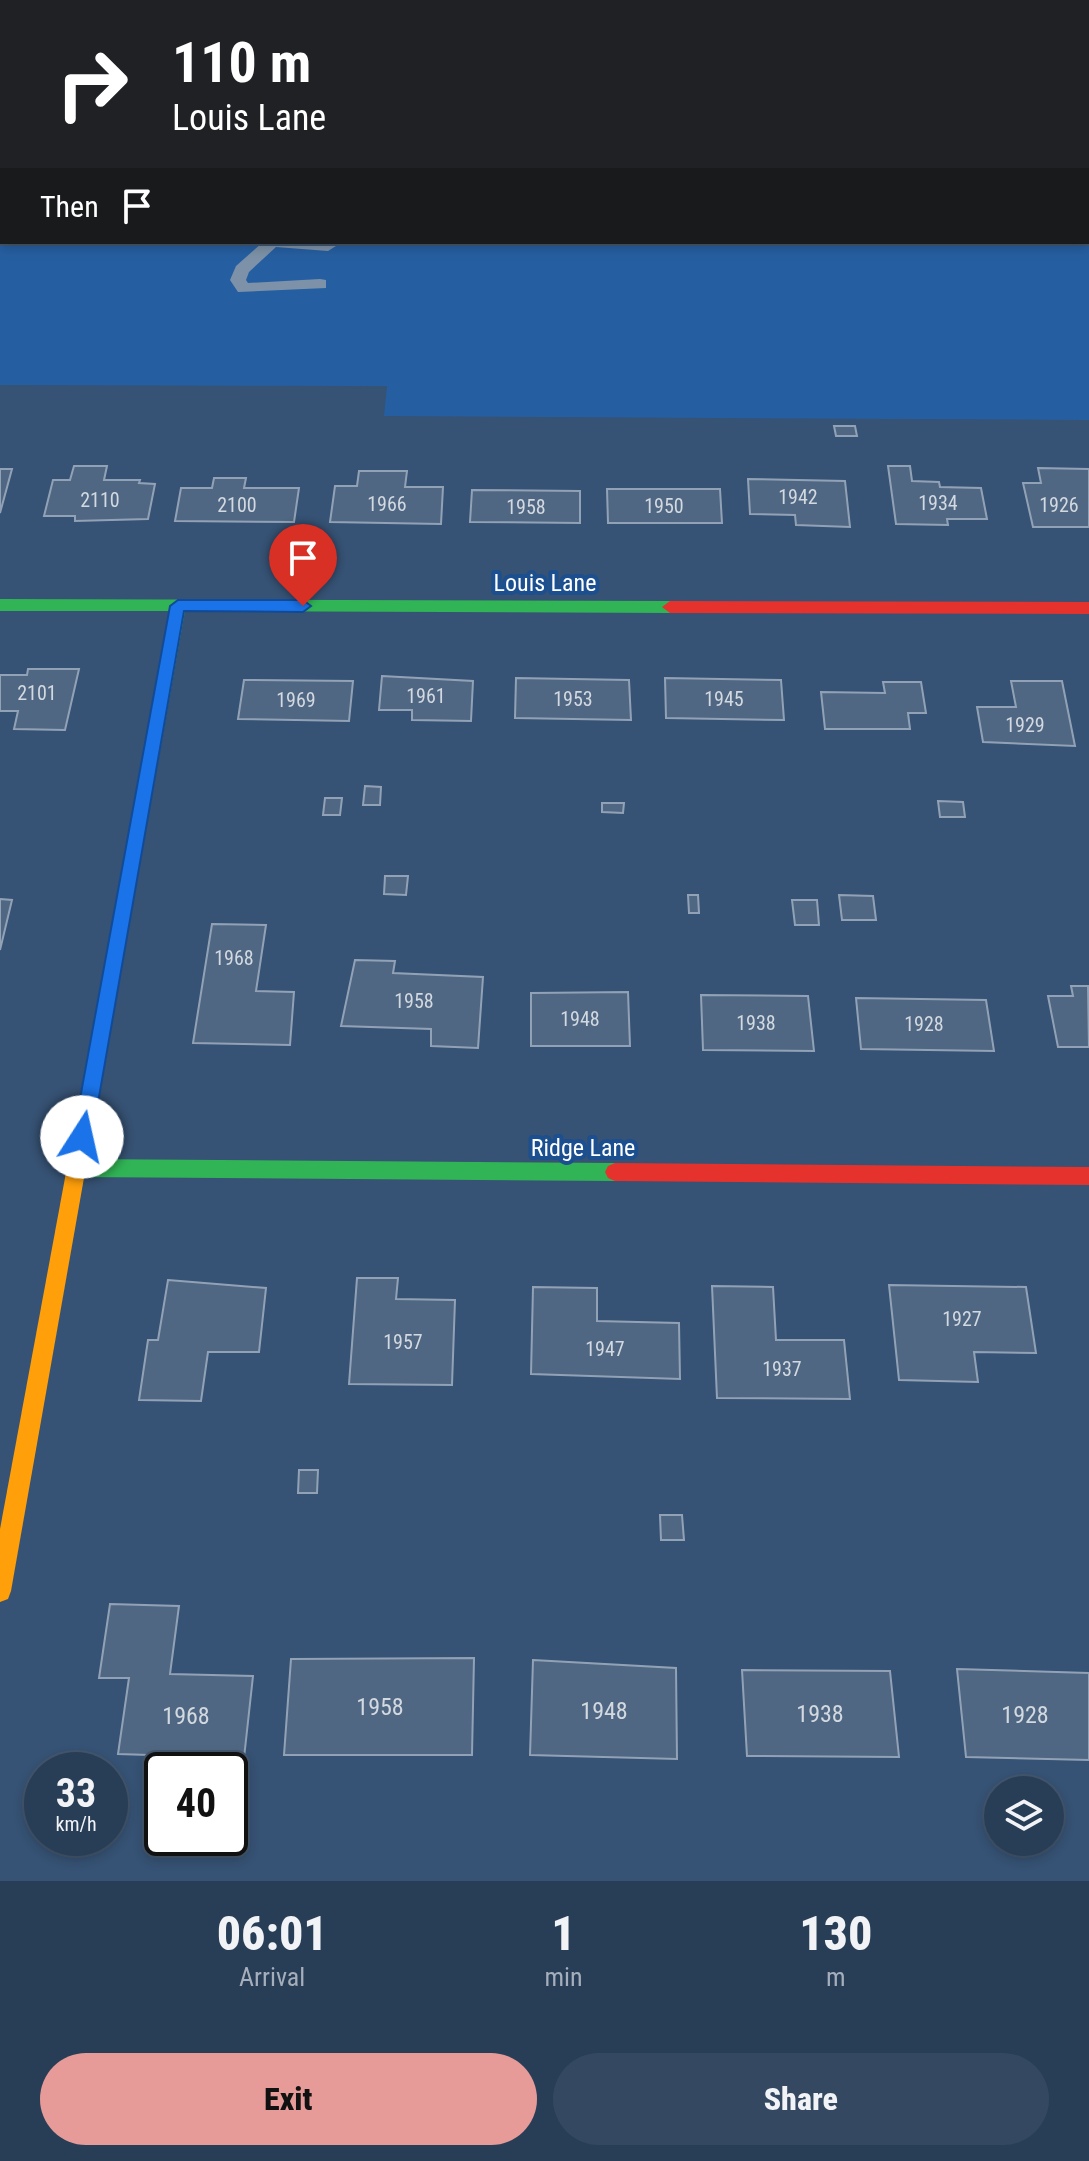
<!DOCTYPE html>
<html lang="en">
<head>
<meta charset="utf-8">
<style>
  :root { --surface:#283e57; --page:#344961; --text:#f1f3f6; --muted:#a5aeba; --line:#44576d; --accent:#e69b98 }
  body { margin:0; font-family:"Roboto Condensed",sans-serif; background:var(--page); color:var(--text); height:100vh; display:flex; flex-direction:column; font-size:30px; white-space:nowrap }
  * { box-sizing:border-box; margin:0 }
  p { font-size:26px; color:var(--muted) }
  .icon { flex:none; width:44px; height:44px; fill:none; stroke:currentColor; stroke-width:2; stroke-linecap:round; stroke-linejoin:round }
  .map { position:relative; height:1881px; overflow:hidden }
  .details { display:flex; flex-direction:column; background:var(--surface); flex:1 }
  .details>* { flex:none }
  .hud { position:absolute; left:0px; top:0px; width:1090px; height:244px; box-shadow:0 4px 12px #0003,0 0 0 2px var(--line); background:#202124; color:#fff; overflow:hidden }
  .fabs { position:absolute; left:984px; top:1776px; display:grid; gap:16px }
  .fabs a { display:grid; place-items:center; width:80px; height:80px; border-radius:50%; background:var(--surface); box-shadow:0 4px 12px #0003,0 0 0 2px var(--line); font-size:40px }
  .speed { position:absolute; left:24px; top:1752px; display:flex; gap:16px; font-size:40px; font-weight:700; text-align:center }
  .speed>* { display:grid; place-content:center; width:104px; height:104px; border-radius:50%; background:var(--surface); box-shadow:0 4px 12px #0003,0 0 0 2px var(--line); line-height:1 }
  .speed small { font-size:20px; font-weight:400 }
  .speed .limit { border:4px solid #111; border-radius:12px; background:#fff; color:#111 }
  .pin { position:absolute; display:grid; place-items:center; width:68px; height:68px; color:#fff; margin:-82px -34px; border-radius:50% 50% 50% 0; rotate:-45deg; box-shadow:0 0 8px #0007 }
  .pin .icon { rotate:45deg }
  .me { position:absolute; width:88px; margin:-44px; rotate:10deg; stroke-linejoin:round; filter:drop-shadow(0 0 6px #0008) }
  .turn { display:flex; align-items:center; gap:28px; height:168px; padding:0 40px; font-size:36px }
  .turn .icon { width:104px; height:104px; stroke-width:2.5 }
  .turn b { display:block; font-size:56px; line-height:68px }
  .then { display:flex; align-items:center; height:76px; padding:0 40px; background:#0003; gap:16px; font-size:30px }
  .eta { display:flex; justify-content:space-evenly; align-items:center; height:136px; text-align:center }
  .eta b { font-size:48px; font-weight:800; line-height:56px }
  .action { display:flex; gap:16px; margin-top:auto; padding:16px 40px }
  .action a { flex:1; height:92px; border-radius:48px; background:var(--accent); color:#111; font-size:32px; font-weight:800; line-height:92px; text-align:center }
  .action a+a { background:var(--page); color:var(--text) }
  .map>svg:first-child { display:block }
</style>
</head>
<body>
<div class="map">
<svg width="1089" height="1881" viewBox="0 0 1089 1881">
  <rect width="100%" height="100%" fill="#365274"/>
  <path fill="#265fa1" fill-rule="evenodd" d="M0 0H1089V420L384 416 387 386 0 385ZM2 2H1088V242H2Z"/>
  <g fill="#506783" stroke="#92a2b6" stroke-width="2">
    <polygon points="834,426 855,426 857,436 836,436"/>
    <polygon points="74,466 107,466 104,480 140,480 139,483 155,484 148,519 75,521 75,516 44,516 53,480 70,480"/>
    <polygon points="888,466 910,466 912,481 939,482 940,487 981,488 987,519 947,519 948,525 896,524"/>
    <polygon points="1038,468 1089,469 1089,527 1033,527 1023,483 1041,483"/>
    <polygon points="0,469 12,469 0,513"/>
    <polygon points="359,471 407,471 405,487 443,487 441,524 330,522 335,486 357,486"/>
    <polygon points="214,478 246,478 244,488 299,488 294,522 175,521 181,488 212,488"/>
    <polygon points="748,479 845,481 850,527 796,525 795,515 750,514"/>
    <polygon points="607,489 720,489 722,523 608,523"/>
    <polygon points="472,490 580,491 580,523 470,522"/>
    <polygon points="28,669 79,669 65,730 14,729 18,711 0,711 0,675 27,675"/>
    <polygon points="382,676 473,681 471,721 412,720 412,710 379,710"/>
    <polygon points="516,678 629,680 631,720 515,718"/>
    <polygon points="665,678 781,680 784,720 666,718"/>
    <polygon points="244,680 353,681 349,721 238,719"/>
    <polygon points="1011,681 1062,681 1075,746 983,742 977,707 1016,707"/>
    <polygon points="883,682 921,682 926,713 908,713 910,729 825,729 821,692 885,693"/>
    <polygon points="365,786 381,787 380,805 363,805"/>
    <polygon points="325,798 342,798 340,815 323,815"/>
    <polygon points="938,801 963,802 965,817 940,817"/>
    <polygon points="602,803 624,803 623,813 602,812"/>
    <polygon points="385,876 408,876 406,895 384,894"/>
    <polygon points="688,895 698,895 699,913 689,913"/>
    <polygon points="839,895 873,896 876,920 842,920"/>
    <polygon points="0,899 12,900 0,950"/>
    <polygon points="792,900 817,900 819,925 795,925"/>
    <polygon points="212,924 266,925 256,991 294,992 290,1045 193,1043"/>
    <polygon points="355,960 395,961 393,973 483,977 478,1048 431,1046 431,1029 341,1026"/>
    <polygon points="1071,986 1088,986 1089,1047 1058,1047 1048,996 1073,996"/>
    <polygon points="628,992 630,1046 531,1046 531,993"/>
    <polygon points="701,995 808,996 814,1051 703,1050"/>
    <polygon points="856,998 986,1000 994,1051 861,1049"/>
    <polygon points="357,1278 398,1278 396,1299 455,1300 452,1385 349,1384"/>
    <polygon points="168,1280 266,1288 259,1352 208,1352 201,1401 139,1400 148,1340 158,1340"/>
    <polygon points="889,1285 1026,1287 1036,1353 974,1352 978,1382 899,1380"/>
    <polygon points="712,1286 773,1287 776,1340 844,1340 850,1399 717,1398"/>
    <polygon points="533,1287 597,1288 597,1321 679,1323 680,1379 531,1374"/>
    <polygon points="299,1470 318,1470 317,1493 298,1493"/>
    <polygon points="660,1515 682,1515 684,1540 661,1540"/>
    <polygon points="110,1604 179,1606 170,1674 253,1676 244,1758 118,1754 129,1678 99,1678"/>
    <polygon points="474,1658 472,1755 284,1755 291,1659"/>
    <polygon points="533,1660 676,1668 677,1759 530,1755"/>
    <polygon points="957,1669 1089,1673 1089,1760 966,1757"/>
    <polygon points="742,1670 890,1671 899,1757 747,1756"/>
  </g>
  <g fill="none" stroke-linecap="round" stroke-linejoin="round">
    <polygon fill="#7d92a8" fill-rule="evenodd" points="263,242 331,242 336,246 328,251 276,247 249,272 246,280 248,283 320,279 326,280 326,288 238,292 230,280 236,266"/>
    <g fill="#30b455" fill-rule="evenodd">
      <polygon points="0,599 670,601 678,607 670,613 185,611 105,1059 103,1065 96,1067 89,1065 87,1059 169,611 0,611"/>
      <polygon points="77,1159 615,1163 622,1166 625,1172 622,1178 615,1181 77,1177 70,1174 67,1168 70,1162"/>
    </g>
    <polygon fill="#ff9f0a" fill-rule="evenodd" points="96,1051 103,1053 105,1059 11,1591 8,1599 0,1602 0,1529 87,1059 89,1053"/>
    <g fill="#e5322d" fill-rule="evenodd">
      <polygon points="670,601 1089,602 1089,614 670,613 662,607"/>
      <polygon points="615,1163 1089,1167 1089,1185 615,1181 608,1178 605,1172 608,1166"/>
    </g>
  </g>
  <polygon fill="#1a73e8" stroke="#114b97" stroke-width="2" points="178,600 303,600 311,606 303,612 184,611 92,1137 89,1143 82,1146 75,1143 73,1137 170,606"/>
  <g text-anchor="middle" dominant-baseline="central" stroke-width="8" stroke-linejoin="round" paint-order="stroke">
    <g font-size="20" fill="#d3d9e0">
      <text x="798" y="497">1942</text>
      <text x="100" y="500">2110</text>
      <text x="938" y="503">1934</text>
      <text x="387" y="504">1966</text>
      <text x="237" y="505">2100</text>
      <text x="1059" y="505">1926</text>
      <text x="664" y="506">1950</text>
      <text x="526" y="507">1958</text>
      <text x="37" y="693">2101</text>
      <text x="426" y="696">1961</text>
      <text x="573" y="699">1953</text>
      <text x="724" y="699">1945</text>
      <text x="296" y="700">1969</text>
      <text x="1025" y="725">1929</text>
      <text x="234" y="958">1968</text>
      <text x="414" y="1001">1958</text>
      <text x="580" y="1019">1948</text>
      <text x="756" y="1023">1938</text>
      <text x="924" y="1024">1928</text>
      <text x="962" y="1319">1927</text>
      <text x="403" y="1342">1957</text>
      <text x="605" y="1349">1947</text>
      <text x="782" y="1369">1937</text>
    </g>
    <g font-size="24" fill="#fff" stroke="#1b4f8f">
      <text x="545" y="583">Louis Lane</text>
      <text x="583" y="1148">Ridge Lane</text>
    </g>
    <g font-size="24" fill="#d3d9e0">
      <text x="380" y="1707">1958</text>
      <text x="604" y="1711">1948</text>
      <text x="820" y="1714">1938</text>
      <text x="1025" y="1715">1928</text>
      <text x="186" y="1716">1968</text>
    </g>
  </g>
</svg>
<div class="fabs">
<a><svg class="icon" aria-label="layers" viewBox="0 0 24 24"><path d="M12 4l9 5-9 5-9-5zM3 14l9 5 9-5"/></svg></a>
</div>
<div class="speed"><div>33<small>km/h</small></div><div class="limit">40</div></div>
<div class="pin" style="left:303px;top:606px;background:#d93025"><svg class="icon" aria-label="arrive" viewBox="0 0 24 24"><path d="M6 21V4h12l-3 4 3 4H6"/></svg></div>
<svg class="me" style="left:82px;top:1137px" viewBox="-20 -20 40 40"><circle r="19" fill="#fff"/><path d="M0-13L10 11 0 6-10 11z" fill="#1a73e8"/></svg>
<div class="hud">
<div class="turn"><svg class="icon" aria-label="right" viewBox="0 0 24 24"><path d="M7 20v-9h11M14 6l5 5-5 5"/></svg><div><b>110 m</b>Louis Lane</div></div>
<div class="then">Then<svg class="icon" aria-label="arrive" viewBox="0 0 24 24"><path d="M6 21V4h12l-3 4 3 4H6"/></svg></div>
</div>
</div>
<section class="details">
<div class="eta">
<div><b>06:01</b><p>Arrival</p></div>
<div><b>1</b><p>min</p></div>
<div><b>130</b><p>m</p></div>
</div>
<div class="action"><a>Exit</a><a>Share</a></div>
</section>
</body>
</html>
